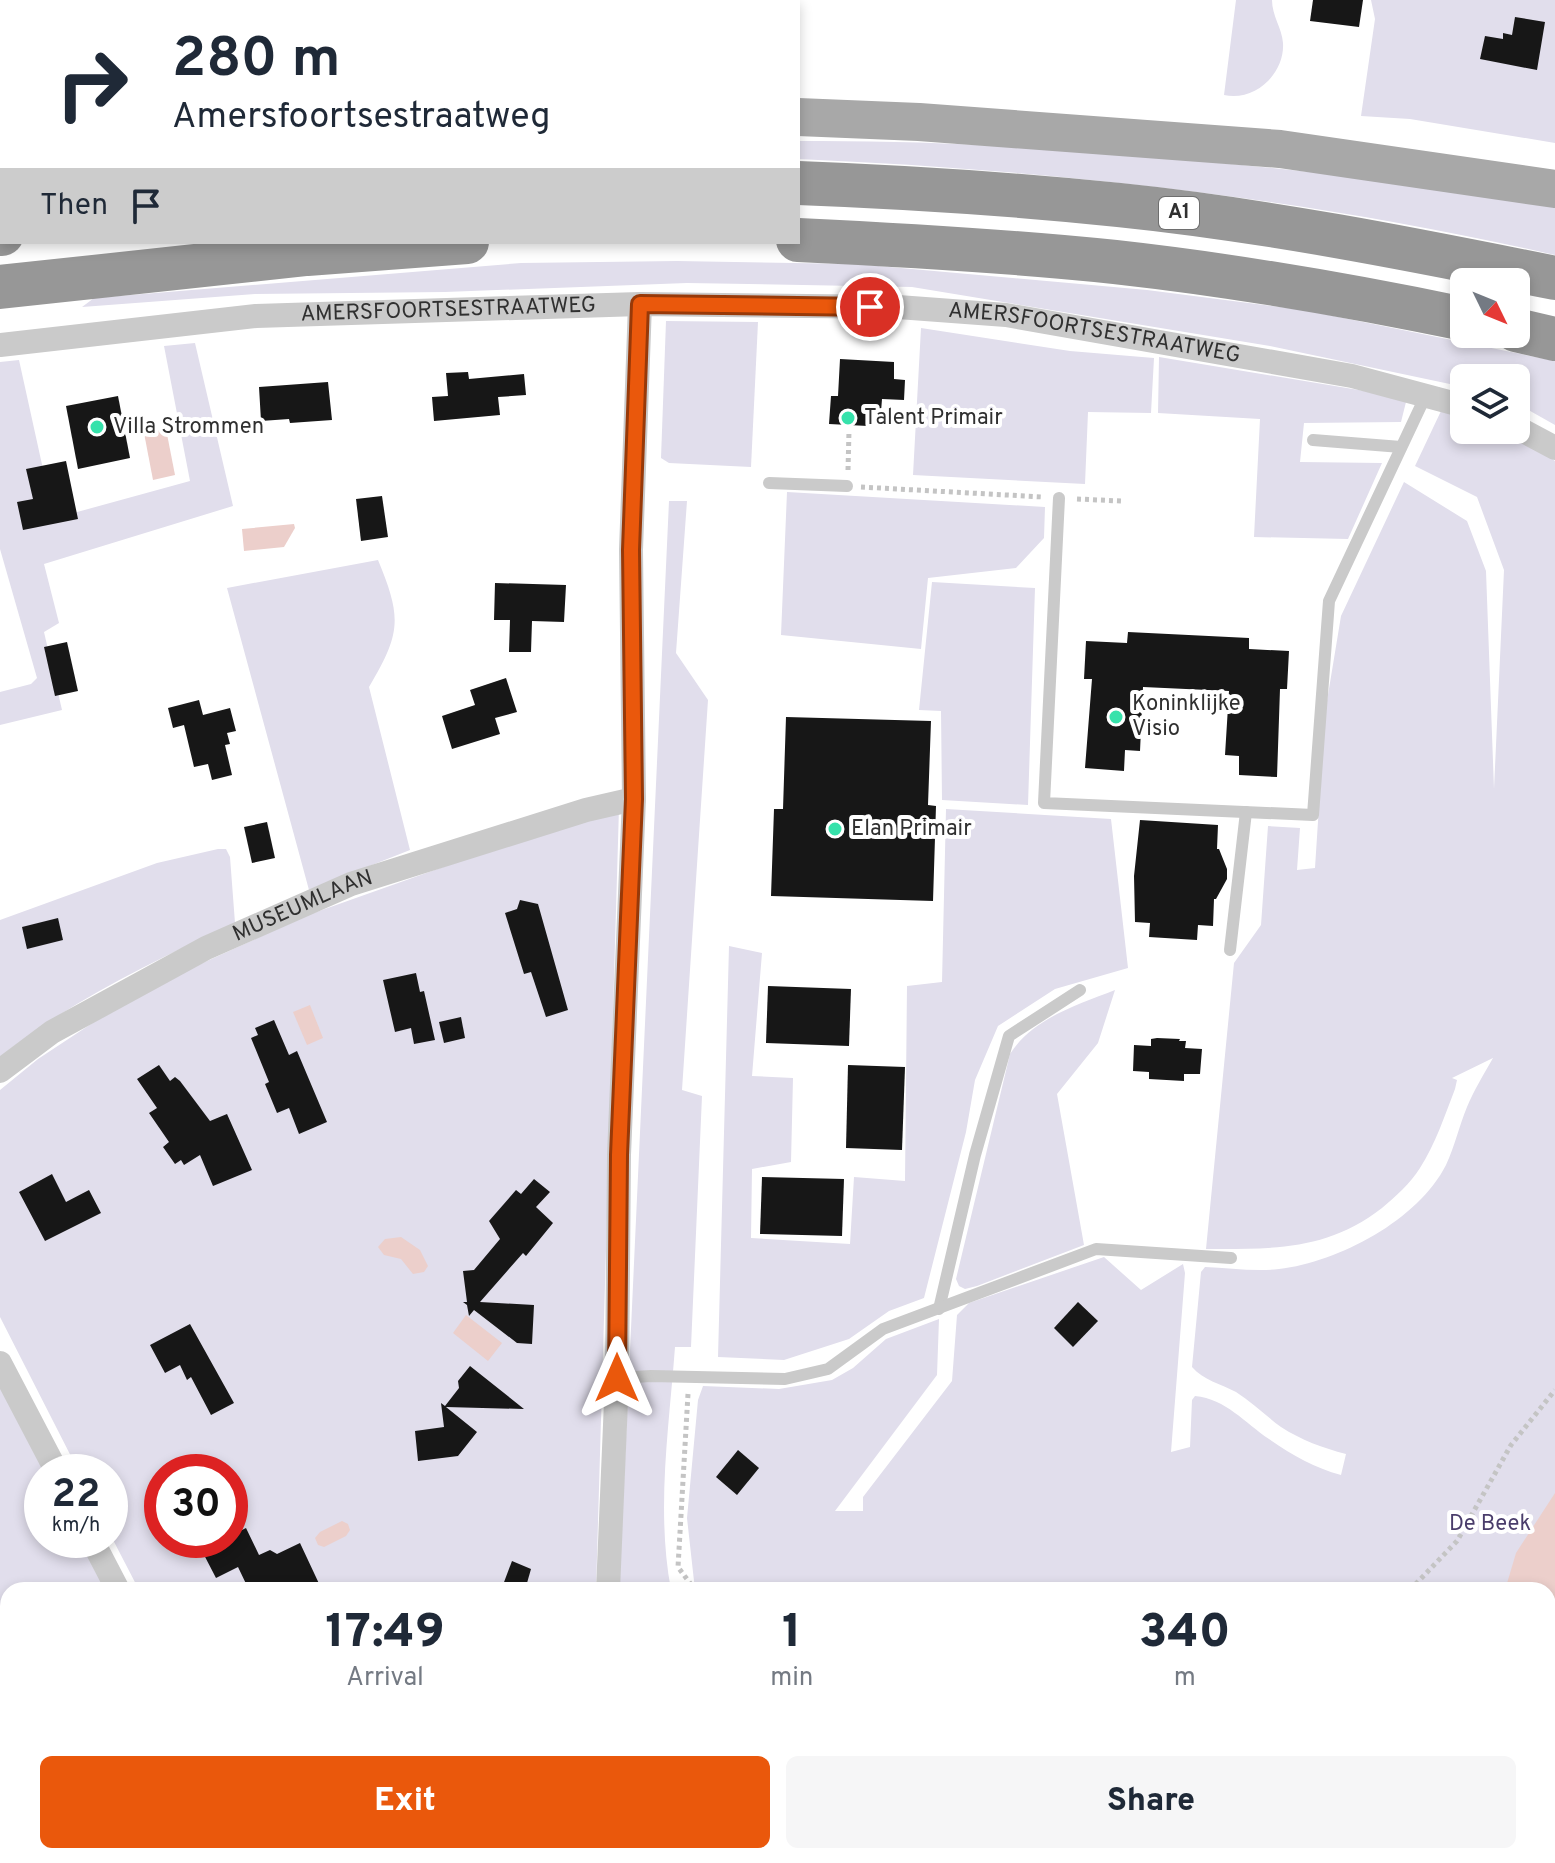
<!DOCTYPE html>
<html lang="en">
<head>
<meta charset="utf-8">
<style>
  :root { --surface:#fff; --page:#f6f6f7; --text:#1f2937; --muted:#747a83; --accent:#ea580c }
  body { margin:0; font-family:Overpass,sans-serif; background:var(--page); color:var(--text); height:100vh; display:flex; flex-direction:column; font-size:30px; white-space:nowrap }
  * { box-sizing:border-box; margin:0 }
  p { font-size:26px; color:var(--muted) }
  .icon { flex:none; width:44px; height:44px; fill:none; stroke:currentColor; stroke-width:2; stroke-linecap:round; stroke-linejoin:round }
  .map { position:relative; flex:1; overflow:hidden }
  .sheet { position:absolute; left:0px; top:1582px; width:1556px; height:282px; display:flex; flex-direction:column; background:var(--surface); border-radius:24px 24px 0 0; box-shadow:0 4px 12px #0003 }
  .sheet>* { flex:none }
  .guide { position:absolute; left:0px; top:0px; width:800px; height:244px; box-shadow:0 4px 12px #0003; background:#fff; color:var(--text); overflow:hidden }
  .needle { width:52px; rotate:133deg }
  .fabs { position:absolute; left:1450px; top:268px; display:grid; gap:16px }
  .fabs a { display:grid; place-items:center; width:80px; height:80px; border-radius:12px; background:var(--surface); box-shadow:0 4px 12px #0003; font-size:40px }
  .speed { position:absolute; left:24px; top:1454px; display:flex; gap:16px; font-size:40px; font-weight:700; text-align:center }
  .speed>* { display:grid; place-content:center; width:104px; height:104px; border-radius:50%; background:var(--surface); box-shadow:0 4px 12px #0003; line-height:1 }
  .speed small { font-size:20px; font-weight:400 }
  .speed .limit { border:12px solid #d22; background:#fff; color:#111 }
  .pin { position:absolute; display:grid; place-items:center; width:68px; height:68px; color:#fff; margin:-34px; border:4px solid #fff; border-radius:50%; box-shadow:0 2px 8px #0007 }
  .me { position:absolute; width:88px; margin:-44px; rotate:0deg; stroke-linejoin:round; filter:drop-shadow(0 0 6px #0008) }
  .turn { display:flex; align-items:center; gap:28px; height:168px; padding:0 40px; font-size:36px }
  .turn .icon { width:104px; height:104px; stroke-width:2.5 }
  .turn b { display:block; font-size:56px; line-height:68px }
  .then { display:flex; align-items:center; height:76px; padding:0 40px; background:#0003; gap:16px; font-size:30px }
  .eta { display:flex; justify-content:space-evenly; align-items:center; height:136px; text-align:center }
  .eta b { font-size:48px; font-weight:800; line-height:56px }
  .cta { display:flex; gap:16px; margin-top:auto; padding:16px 40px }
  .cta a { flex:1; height:92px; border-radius:12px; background:var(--accent); color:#fff; font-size:32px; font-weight:800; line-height:92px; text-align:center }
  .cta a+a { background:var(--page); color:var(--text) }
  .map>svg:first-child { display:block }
</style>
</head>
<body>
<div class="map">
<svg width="1555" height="1863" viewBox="0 0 1555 1863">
  <rect width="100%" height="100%" fill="#fff"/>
  <g fill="#e1deec" fill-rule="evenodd">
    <polygon points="0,0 563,0 563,2 2,2 0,151"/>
    <path d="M1236 0H1272C1272 16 1282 28 1283 43 1285 74 1254 102 1224 95Z"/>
    <polygon points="1371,0 1555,0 1555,143 1410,119 1361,116 1375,19"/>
    <path d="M798 141C1051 139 1304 171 1555 200V255C1307 198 1052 170 798 159Z"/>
    <polygon points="677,261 856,264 1147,290 1304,310 1555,361 1555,425 1516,403 1516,378 1464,378 1464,387 1270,346 912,287 687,283 445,292 255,294 82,307 94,298 521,263"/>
    <polygon points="666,321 758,322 751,467 669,463 661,458"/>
    <polygon points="921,328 1070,351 1154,358 1151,413 1088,412 1085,484 913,475"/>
    <polygon points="195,343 233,506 44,564 59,623 44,632 62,710 0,725 0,692 31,684 37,678 0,549 0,362 19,360 52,510 59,517 190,481 164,346"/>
    <polygon points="1159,357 1407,398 1401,422 1304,423 1300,462 1382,463 1348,539 1254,537 1260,419 1158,413"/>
    <path d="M1441 411 1464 417V430C1503 430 1524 434 1555 461V1863H946L939 1856H1548V1590H695L687 1518 698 1400 703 1386 779 1389 832 1380 853 1368 886 1339 939 1319 937 1375 835 1511H863V1497L952 1381 957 1315 969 1303 1104 1257 1141 1290 1183 1264 1185 1273 1171 1452 1190 1447 1192 1400 1195 1396C1226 1399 1245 1423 1269 1439 1292 1455 1315 1468 1341 1475L1346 1454C1323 1448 1301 1440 1281 1427 1266 1416 1252 1402 1236 1392 1221 1384 1203 1380 1192 1367L1201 1272 1205 1267C1229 1268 1256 1272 1279 1269 1339 1262 1418 1220 1446 1165 1455 1146 1459 1126 1467 1107 1474 1090 1484 1074 1493 1058L1452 1078 1457 1080 1455 1089C1445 1115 1435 1145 1420 1168 1410 1184 1396 1196 1382 1208 1327 1251 1272 1249 1206 1249L1234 963 1261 925 1268 826 1300 828 1297 870 1315 868 1325 713 1341 616 1404 482 1467 521 1486 571 1494 789 1504 570 1477 497 1415 466Z"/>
    <polygon points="787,492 1045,507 1044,538 1016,568 928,578 921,649 781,635"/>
    <path d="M669 501H687L676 653 708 700 682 1090 702 1096 691 1347H675C669 1428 656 1510 671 1590H619Z"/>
    <path d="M378 560C402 618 401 633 369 687L410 850 309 890 227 588Z"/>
    <polygon points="932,582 1035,588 1028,805 942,800 941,711 919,710"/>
    <path d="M619 808 596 1590H139L110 1534V1472H79L0 1317V1090L38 1059 141 991 308 915 570 822ZM162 1472H230V1540H162Z"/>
    <polygon points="946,809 1111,819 1128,968 1055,989 998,1026 975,1080 966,1132 924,1298 889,1311 849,1339 784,1360 718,1357 729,946 762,953 752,1076 793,1078 791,1162 752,1169 751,1238 850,1244 854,1177 905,1181 907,986 942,982"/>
    <path d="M218 849H226L230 857 235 923C152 962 72 1000 0 1057V920L157 863Z"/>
    <path d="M1115 990 1098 1043 1057 1094 1084 1245 977 1286 965 1289 959 1286 956 1279 1010 1054C1033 1018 1077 1005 1115 990Z"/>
    <polygon points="0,1381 47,1472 42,1472 42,1540 81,1540 107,1590 8,1590 8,1856 238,1856 225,1863 0,1863"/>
    <polygon points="332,1856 781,1856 785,1863 321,1863"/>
    <polygon points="811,1856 906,1856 915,1863 817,1863"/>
  </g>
  <g fill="#eccfcb">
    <polygon points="166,429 175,475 153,480 144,433"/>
    <polygon points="294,524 295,528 284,547 244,551 242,529"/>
    <polygon points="310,1005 323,1038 307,1045 293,1012"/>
    <polygon points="401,1237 420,1250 428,1266 424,1272 413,1274 401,1259 384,1255 378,1247 385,1239"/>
    <polygon points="466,1315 502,1343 488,1361 453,1333"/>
    <polygon points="1555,1493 1555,1728 1548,1730 1548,1590 1505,1590 1516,1553"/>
    <polygon points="342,1521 348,1524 350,1530 346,1536 324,1547 318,1545 315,1538 320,1532"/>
  </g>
  <g fill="#171717">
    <polygon points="1313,0 1363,0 1359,27 1310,21"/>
    <polygon points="1515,17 1545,22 1537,70 1480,59 1485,36 1503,39 1503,33 1512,35"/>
    <polygon points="840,359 894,362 894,379 905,380 904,400 882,399 881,412 869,411 868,426 829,424 831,396 838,396"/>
    <polygon points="468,372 469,379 524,374 526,395 498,397 500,415 434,421 432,397 448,396 446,373"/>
    <polygon points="328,382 332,420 290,423 289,419 261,421 259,387"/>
    <polygon points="118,396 130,458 78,469 66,406"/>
    <polygon points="66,461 78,519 23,530 17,502 33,499 26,469"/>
    <polygon points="382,496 388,537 361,541 356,499"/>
    <polygon points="495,583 566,585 564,622 532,621 531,652 509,652 510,620 494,620"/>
    <polygon points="1128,632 1249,638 1249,649 1289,651 1287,689 1280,689 1277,777 1239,775 1239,756 1225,755 1229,691 1143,687 1140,751 1125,750 1124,771 1085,768 1092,679 1084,679 1086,641 1127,643"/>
    <polygon points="67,642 78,691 55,696 44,647"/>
    <polygon points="506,678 517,712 495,718 500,734 452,749 442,716 475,705 470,690"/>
    <polygon points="199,700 203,715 230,708 236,731 227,733 230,744 225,745 232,775 212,780 208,764 194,767 184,725 173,728 168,708"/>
    <polygon points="786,717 931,721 928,805 936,806 933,901 771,896 774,809 783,809"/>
    <polygon points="1140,820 1218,825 1217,849 1219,849 1227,869 1227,879 1216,899 1214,899 1213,926 1198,925 1197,940 1149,937 1150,923 1135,922 1134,876"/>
    <polygon points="267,822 275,858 252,863 244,827"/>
    <polygon points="520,900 538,904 568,1010 546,1017 531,972 524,974 505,913 517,909"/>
    <polygon points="58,918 63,940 27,949 22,927"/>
    <polygon points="416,973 420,992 424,991 435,1040 414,1044 411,1028 395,1032 383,980"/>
    <polygon points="768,986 851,989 849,1046 766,1043"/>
    <polygon points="461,1017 465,1038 444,1043 439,1022"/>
    <polygon points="274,1020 289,1055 297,1051 327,1122 299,1134 289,1108 277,1113 265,1084 269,1082 251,1038 258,1035 255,1028"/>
    <polygon points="1157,1038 1180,1039 1179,1041 1186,1041 1185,1048 1202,1049 1200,1074 1184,1074 1184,1081 1149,1079 1149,1072 1133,1071 1134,1045 1151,1046 1151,1039"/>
    <polygon points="159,1065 170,1081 175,1077 180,1081 210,1121 227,1114 252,1170 213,1186 200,1155 184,1165 181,1160 175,1164 163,1147 169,1142 149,1113 157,1108 137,1079"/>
    <polygon points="848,1065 905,1067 902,1150 846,1148"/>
    <polygon points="52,1174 66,1202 89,1190 101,1213 45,1241 19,1192"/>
    <polygon points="762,1177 844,1179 842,1236 760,1234"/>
    <polygon points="534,1179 550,1192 536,1207 553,1223 526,1256 523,1253 480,1302 534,1305 532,1344 517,1343 474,1310 469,1316 467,1305 463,1302 467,1302 463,1271 474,1270 500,1239 489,1221 516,1190 521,1194"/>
    <polygon points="1078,1302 1098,1321 1073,1347 1054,1328"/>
    <polygon points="190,1324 234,1403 211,1415 191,1377 187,1380 180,1365 165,1373 150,1345"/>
    <polygon points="470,1366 524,1409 446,1407 477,1432 458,1456 418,1461 415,1431 444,1427 441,1403 445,1406 459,1388 458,1381"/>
    <polygon points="738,1450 759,1468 737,1495 716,1477"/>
    <polygon points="246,1528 259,1555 270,1550 277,1554 300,1543 322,1590 249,1590 238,1567 216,1578 202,1551 223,1540 230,1540 230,1536"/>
    <polygon points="512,1561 531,1569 525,1590 501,1590"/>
  </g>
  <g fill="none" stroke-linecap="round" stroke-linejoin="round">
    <g stroke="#c4c4c4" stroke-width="5" stroke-dasharray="4 4" stroke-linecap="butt">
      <polyline points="848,470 849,431"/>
      <polyline points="861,487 1043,497"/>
      <polyline points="1077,499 1121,501"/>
      <polyline points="688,1394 678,1567 695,1590"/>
      <polyline points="1410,1590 1457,1541 1511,1445 1555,1390"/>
      <polyline points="946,1856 953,1863"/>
      <polyline points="297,1863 309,1856"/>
      <polyline points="1326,1863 1326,1856"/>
    </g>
    <g stroke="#cacaca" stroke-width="12">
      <polyline points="1313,440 1401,447"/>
      <polyline points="769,483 847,486"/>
      <polyline points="1059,498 1044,803 1313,815 1329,601 1426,395"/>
      <polyline points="1230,950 1246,812"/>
      <polyline points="939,1309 975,1155 1009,1036 1080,990"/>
      <polyline points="617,1378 651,1376 785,1379 828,1369 883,1329 1096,1249 1231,1258"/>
    </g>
    <g stroke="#cacaca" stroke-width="24">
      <path id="s1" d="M0 345 256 316 640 304 898 307 1006 315 1352 376 1464 406"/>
      <polyline points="1516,427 1555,448"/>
      <path id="s2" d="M0 1071 52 1032 206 948 351 884 586 810 634 799"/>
      <polyline points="0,1363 57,1472"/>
      <polyline points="92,1540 118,1590"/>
      <polyline points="608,1590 617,1378 619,1155 634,799 631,550 640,304"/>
      <polyline points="255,1856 259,1863"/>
      <polyline points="796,1856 802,1863"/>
    </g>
    <g stroke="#a8a8a8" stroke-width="38">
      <polyline points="798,117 919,122 1280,149 1555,189"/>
      <polyline points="0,186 2,186"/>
    </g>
    <g stroke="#979797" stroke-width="44">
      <path d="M798 183C905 187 1012 194 1119 205 1265 220 1411 249 1555 278"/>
      <polyline points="0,234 2,234"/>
      <path d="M798 240C903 245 1010 251 1115 262 1232 275 1349 295 1464 319"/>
      <polyline points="0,287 307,254 467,242"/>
      <polyline points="1516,330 1555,339"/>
    </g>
  </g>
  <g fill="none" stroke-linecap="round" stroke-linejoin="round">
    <g stroke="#983908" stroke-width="20">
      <polyline id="route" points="617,1378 619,1155 634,799 631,550 640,304 870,307"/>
    </g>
    <use href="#route" stroke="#ea580c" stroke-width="14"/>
  </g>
  <g fill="#36e2ab" stroke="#fff" stroke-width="3">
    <circle cx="848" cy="418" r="8"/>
    <circle cx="97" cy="427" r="8"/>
    <circle cx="1116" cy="717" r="8"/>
    <circle cx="835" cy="829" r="8"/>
  </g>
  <g text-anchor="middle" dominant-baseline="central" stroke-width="8" stroke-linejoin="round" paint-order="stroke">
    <rect fill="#fff" stroke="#6e6e6e" stroke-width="2" x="1159" y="197" width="40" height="32" rx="6"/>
    <g font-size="20" font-weight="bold" fill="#303030">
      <text x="1179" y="213">A1</text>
    </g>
    <g font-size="22" fill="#303030" stroke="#fff">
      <text stroke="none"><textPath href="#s1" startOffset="450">AMERSFOORTSESTRAATWEG</textPath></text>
      <text stroke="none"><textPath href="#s1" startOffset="1098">AMERSFOORTSESTRAATWEG</textPath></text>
      <text stroke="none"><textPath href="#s2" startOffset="346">MUSEUMLAAN</textPath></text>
    </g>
    <g font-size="22" fill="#303030" stroke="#fff" text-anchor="start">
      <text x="864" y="418">Talent Primair</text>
      <text x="113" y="427">Villa Strommen</text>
      <text x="1132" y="704">Koninklijke<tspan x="1132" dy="25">Visio</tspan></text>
      <text x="851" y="829">Elan Primair</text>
    </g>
    <g font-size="22" fill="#4a3d6b" stroke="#fff">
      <text x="1490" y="1524">De Beek</text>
    </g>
  </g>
</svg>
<div class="fabs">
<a><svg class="needle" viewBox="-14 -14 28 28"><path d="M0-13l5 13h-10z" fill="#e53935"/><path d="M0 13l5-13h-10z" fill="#747a83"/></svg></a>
<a><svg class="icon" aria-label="layers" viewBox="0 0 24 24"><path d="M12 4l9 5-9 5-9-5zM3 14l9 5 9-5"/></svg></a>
</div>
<div class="speed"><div>22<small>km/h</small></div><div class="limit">30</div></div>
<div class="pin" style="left:870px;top:307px;background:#d93025"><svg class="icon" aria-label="arrive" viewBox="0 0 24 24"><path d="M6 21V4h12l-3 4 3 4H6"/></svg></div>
<svg class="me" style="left:617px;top:1378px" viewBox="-20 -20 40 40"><path d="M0-17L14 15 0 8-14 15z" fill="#ea580c" stroke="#fff" stroke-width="4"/></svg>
<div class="guide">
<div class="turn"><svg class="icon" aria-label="right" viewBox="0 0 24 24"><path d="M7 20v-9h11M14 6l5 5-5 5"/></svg><div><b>280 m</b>Amersfoortsestraatweg</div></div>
<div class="then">Then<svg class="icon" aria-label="arrive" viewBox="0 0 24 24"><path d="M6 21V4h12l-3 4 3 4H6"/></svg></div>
</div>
<section class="sheet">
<div class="eta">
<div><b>17:49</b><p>Arrival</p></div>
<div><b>1</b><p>min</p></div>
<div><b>340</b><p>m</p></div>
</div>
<div class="cta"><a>Exit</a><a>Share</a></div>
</section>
</div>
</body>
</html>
